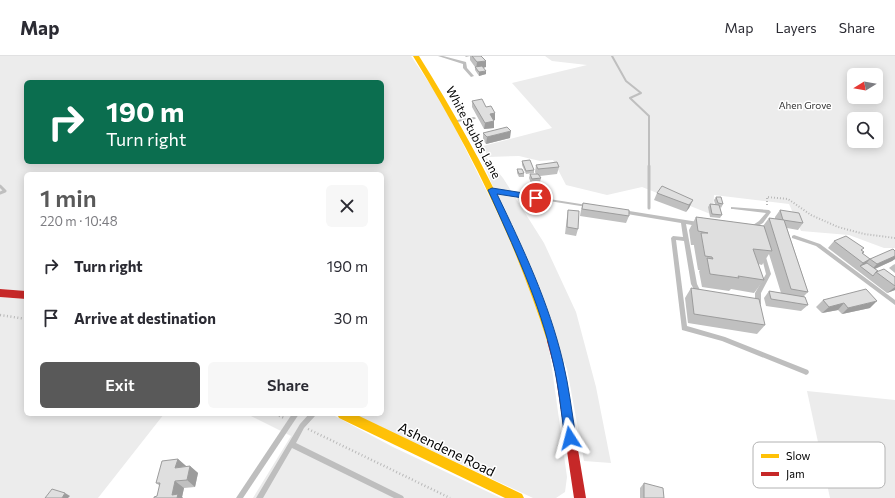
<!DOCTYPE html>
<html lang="en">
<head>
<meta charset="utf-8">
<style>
  :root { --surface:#fff; --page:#f7f7f7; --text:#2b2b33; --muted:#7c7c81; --line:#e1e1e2; --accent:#595959 }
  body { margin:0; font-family:Commissioner,sans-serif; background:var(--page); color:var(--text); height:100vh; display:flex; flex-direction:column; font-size:15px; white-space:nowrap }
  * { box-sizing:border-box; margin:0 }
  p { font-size:13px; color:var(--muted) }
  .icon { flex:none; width:22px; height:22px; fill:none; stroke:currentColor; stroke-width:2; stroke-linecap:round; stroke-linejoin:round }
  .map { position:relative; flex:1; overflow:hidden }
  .side { position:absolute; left:24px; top:116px; width:360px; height:244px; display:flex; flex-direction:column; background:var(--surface); border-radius:6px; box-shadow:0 2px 10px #0003 }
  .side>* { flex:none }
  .top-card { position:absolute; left:24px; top:24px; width:360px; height:84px; border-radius:6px; box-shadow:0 2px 10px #0003; background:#0b6e4f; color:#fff; overflow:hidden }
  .needle { width:26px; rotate:259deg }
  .controls { position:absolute; left:847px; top:12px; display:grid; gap:8px }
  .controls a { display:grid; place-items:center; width:36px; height:36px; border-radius:6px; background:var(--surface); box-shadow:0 2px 10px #0003; font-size:20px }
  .pin { position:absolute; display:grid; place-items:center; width:34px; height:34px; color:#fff; margin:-17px; border:2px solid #fff; border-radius:50%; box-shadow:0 1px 4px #0007 }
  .me { position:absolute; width:44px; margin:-22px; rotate:351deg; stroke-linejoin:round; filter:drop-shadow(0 0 3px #0008) }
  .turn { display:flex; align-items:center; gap:14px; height:84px; padding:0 16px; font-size:18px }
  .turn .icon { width:52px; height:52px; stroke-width:2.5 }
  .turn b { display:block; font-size:28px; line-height:34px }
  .round { display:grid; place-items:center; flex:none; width:42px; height:42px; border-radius:6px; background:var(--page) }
  .head { display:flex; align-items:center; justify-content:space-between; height:68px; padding:0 16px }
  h1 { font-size:24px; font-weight:600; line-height:30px; color:var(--accent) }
  .button { display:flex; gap:8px; margin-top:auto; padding:8px 16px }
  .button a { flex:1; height:46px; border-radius:6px; background:var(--accent); color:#fff; font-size:16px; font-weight:600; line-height:46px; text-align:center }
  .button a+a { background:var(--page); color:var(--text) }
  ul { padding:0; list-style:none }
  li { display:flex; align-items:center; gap:12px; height:52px; padding:0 16px }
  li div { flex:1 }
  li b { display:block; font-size:15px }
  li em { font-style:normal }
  header { display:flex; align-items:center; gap:24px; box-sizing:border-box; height:56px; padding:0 20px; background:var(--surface); border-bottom:1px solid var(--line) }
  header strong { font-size:19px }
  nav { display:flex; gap:22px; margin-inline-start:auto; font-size:14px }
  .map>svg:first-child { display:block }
</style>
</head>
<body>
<header>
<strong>Map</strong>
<nav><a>Map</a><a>Layers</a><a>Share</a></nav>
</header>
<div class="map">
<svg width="895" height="442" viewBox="0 0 895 442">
  <rect width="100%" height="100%" fill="#fff"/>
  <g fill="#ececec" fill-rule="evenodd">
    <path d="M0 0H411L442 46 517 196 549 291 567 421 565 436 556 442H533L353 358H382V118H26V235L0 233ZM26 26H382V106H26Z"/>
    <path d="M545 0H895V192H884L849 179 801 175 789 148 714 139 713 159 642 131 607 139 566 129 553 104 540 105 519 100 488 101 483 90 552 72 512 27 587 9 552 5ZM854 19H876V41H854ZM854 63H876V85H854Z"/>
    <polygon points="476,89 503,122 544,187 576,256 596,331 611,407 584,405 567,313"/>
    <polygon points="0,241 26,243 26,358 164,358 98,442 0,442"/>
    <polygon points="807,335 895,344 895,442 830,442"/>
    <polygon points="247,358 331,358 393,391 501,442 253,442 291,380"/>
  </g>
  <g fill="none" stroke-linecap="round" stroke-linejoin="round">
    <polyline stroke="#bfbfbf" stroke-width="2" points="612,0 626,25 641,37 630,42 649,60 649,111"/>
    <g stroke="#bfbfbf" stroke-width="3">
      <polyline points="649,110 649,152"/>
      <polyline points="0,130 5,135 0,137"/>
    </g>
    <polyline stroke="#b9b9b9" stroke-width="2" stroke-dasharray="1 2" stroke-linecap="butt" points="767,149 767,141 788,143 811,159 838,171 864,178 895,182"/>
    <g stroke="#b9b9b9" stroke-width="2.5" stroke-dasharray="1 2.5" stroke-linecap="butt">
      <polyline points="0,259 26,263"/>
      <polyline points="276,358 284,362"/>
      <polyline points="308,373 450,442"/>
    </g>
    <g fill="#bebebe" fill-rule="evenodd">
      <polygon points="438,0 443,0 466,6 467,12 474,20 471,21 463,12 463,8"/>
      <polygon points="474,61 476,62 475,63 457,66 455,65 457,64"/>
      <polygon points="491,134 493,134 587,149 589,150 587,151 493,136 491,136"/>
      <polygon points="731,151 769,154 771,156 763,167 758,170 759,175 757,177 755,175 753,169 759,165 766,157 733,153 731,153"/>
      <polygon points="623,154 698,166 700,168 698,170 686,168 697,228 702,238 701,239 697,239 691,228 684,185 676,184 687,270 725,281 808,314 809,316 808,318 806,319 804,318 722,285 682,274 671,182 673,180 683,181 681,167 621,157 621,156"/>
      <polygon points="794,179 820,188 895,244 895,249 816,190 792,182 792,180"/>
      <polygon points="763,196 765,198 771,218 761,237 761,248 760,249 756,249 755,248 755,237 766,218 761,198"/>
      <polygon points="292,358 299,358 243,442 236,442"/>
      <polygon points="309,358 316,358 315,360 304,372 296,387 403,440 404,442 394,442 292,392 263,442 256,442 300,368"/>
    </g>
    <g fill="#ffc107" fill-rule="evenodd">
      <path d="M413 0H419C477 93 522 181 557 285L556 288 552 289 548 288 547 285C514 181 470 93 413 0Z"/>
      <polygon points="337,358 355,358 522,438 524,442 505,442 339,362"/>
    </g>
    <g fill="#c62828" fill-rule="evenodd">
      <polygon points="0,233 26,235 26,243 0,241"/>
      <polygon points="552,281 556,282 557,285 565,315 586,442 574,442 555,315 547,285 548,282"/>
    </g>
  </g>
  <g fill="#c0c0c0">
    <polygon points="465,0 481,0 486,5 486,11 483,12 486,18 479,20 475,14 475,11 470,4 470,0 466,1"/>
    <polygon points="472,45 486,51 495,57 495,64 494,64 494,72 484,73 472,51"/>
    <polygon points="483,77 510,82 486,88 483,84"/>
    <polygon points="522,105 534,114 534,117 526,118 522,109"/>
    <polygon points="536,109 559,111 557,118 540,120 541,122 540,126 531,127 529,122 530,118 536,118 535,116"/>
    <polygon points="517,113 524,117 524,121 519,121 517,117"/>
    <polygon points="657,137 693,144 689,152 686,156 654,144"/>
    <polygon points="716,141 723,148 721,152 720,151 722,159 720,162 710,161 708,151 710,148 715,148 714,144"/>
    <polygon points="583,147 629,160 626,167 580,160 581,154"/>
    <polygon points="568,154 578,173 576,180 565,178 567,161"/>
    <polygon points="780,154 803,167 798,174 787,172 808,236 804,240 808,249 801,255 766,250 764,242 769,235 781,237 769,198 762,209 758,208 764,224 754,237 731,233 729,235 702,231 699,215 700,214 698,214 694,190 694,189 691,189 689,174 696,161 763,170 769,162 775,163 775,161"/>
    <polygon points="834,185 862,194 864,196 863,198 870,203 895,195 895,203 892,205 875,213 878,215 895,221 895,234 887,237 828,192"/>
    <polygon points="895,208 895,217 889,212 893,209"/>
    <polygon points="691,232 765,269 757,278 688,267 685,242"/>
    <polygon points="823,244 870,252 842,258 838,254 822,257 816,251"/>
    <polygon points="178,403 186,410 190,410 198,417 195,431 184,432 182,441 183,442 154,442 157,440 160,430 156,427"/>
    <polygon points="644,427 664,442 640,442 640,432"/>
  </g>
  <g fill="#9c9c9c">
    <polygon points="486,5 486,11 476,13 477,6"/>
    <polygon points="486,15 486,18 479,20 479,16"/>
    <polygon points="495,57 495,64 490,65 490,58"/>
    <polygon points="494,65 494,72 484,73 485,67"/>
    <polygon points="511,75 510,82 486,88 487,81"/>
    <polygon points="693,144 689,152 686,156 689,149"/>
    <polygon points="895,200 895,203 892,205 870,215 877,208"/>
    <polygon points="870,203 864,210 860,210 863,207"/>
    <polygon points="895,230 895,234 887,237 895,231"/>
    <polygon points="877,245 870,252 842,258 848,252"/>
    <polygon points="844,247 838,254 822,257 829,251"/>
    <polygon points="178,403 186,410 175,412"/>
    <polygon points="190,410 198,417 195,431 187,424"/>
    <polygon points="175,425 184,432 182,441 183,442 177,442 172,439"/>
    <polygon points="65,437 70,440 68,442 62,442"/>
  </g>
  <g fill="#dfdfdf" stroke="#9c9c9c">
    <polygon points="472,0 481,0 486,5 477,6"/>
    <polygon points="482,10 486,15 479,16 475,11"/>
    <polygon points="482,43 486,51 491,50 495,57 490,58 494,65 485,67 472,45"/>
    <polygon points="507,71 511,75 487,81 483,77"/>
    <polygon points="530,104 534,114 526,115 522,105"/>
    <polygon points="557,106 559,111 538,113 536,109"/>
    <polygon points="517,113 522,113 524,117 519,118"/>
    <polygon points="530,118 538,118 541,122 532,123"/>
    <polygon points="662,130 693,144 689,149 657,137"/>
    <polygon points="716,141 721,141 723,148 718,147"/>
    <polygon points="583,147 629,154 629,160 582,153"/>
    <polygon points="710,148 719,149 722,159 712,158"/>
    <polygon points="568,154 579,155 578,173 567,171"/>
    <polygon points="780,154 799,157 803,167 783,164"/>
    <polygon points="696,161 764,170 772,195 753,193 764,224 738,220 739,222 710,218 707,202 713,203 712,201 705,200 701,177 708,177 698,175"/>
    <polygon points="769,162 784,164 808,236 791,233"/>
    <polygon points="846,180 864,192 861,194 864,196 862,197 870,203 863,207 834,185"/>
    <polygon points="893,193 895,195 895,200 877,208 870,203"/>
    <polygon points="867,207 878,215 876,216 873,220 860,210"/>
    <polygon points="884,213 895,221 895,230 876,216"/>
    <polygon points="691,232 759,243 765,269 694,258"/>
    <polygon points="866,233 877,245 848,252 844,247 829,251 823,244"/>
    <polygon points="769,235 805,241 808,249 771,243"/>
    <polygon points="178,403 175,412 190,410 187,424 175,425 172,439 178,438 177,442 154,442 154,441 157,440 160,427 156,427 162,405"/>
    <polygon points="644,427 663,432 664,442 644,442"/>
    <polygon points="52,433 65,437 62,442 45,442"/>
  </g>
  <path fill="#1a73e8" stroke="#114b97" d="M492 132 536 139 540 142 536 144 497 138C523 192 549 247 563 306 569 331 572 357 576 382L574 386 570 387 566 386 565 382C561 357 559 331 553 306 540 246 513 190 488 134Z"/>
  <g text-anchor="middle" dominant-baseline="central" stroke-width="3" stroke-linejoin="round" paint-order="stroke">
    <g font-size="10" fill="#333" stroke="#fff">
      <text x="805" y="49">Ahen Grove</text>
    </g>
    <g font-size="12" fill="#000" stroke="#fff">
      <text transform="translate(474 76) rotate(62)">White Stubbs Lane</text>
    </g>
    <g font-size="14" fill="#000" stroke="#fff">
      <text transform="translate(447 393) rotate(26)">Ashendene Road</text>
    </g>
  </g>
  <rect x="753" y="386" width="132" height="46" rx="6" fill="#fff" stroke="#b2b2b2" stroke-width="1"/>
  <rect x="761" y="398" width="18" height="4" fill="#ffc107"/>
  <rect x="761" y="416" width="18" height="4" fill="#c62828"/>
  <g font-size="11" fill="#000">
    <text x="786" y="404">Slow</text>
    <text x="786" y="422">Jam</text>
  </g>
</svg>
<div class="controls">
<a><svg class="needle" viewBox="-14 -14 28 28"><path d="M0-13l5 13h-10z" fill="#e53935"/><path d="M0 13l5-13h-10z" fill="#7c7c81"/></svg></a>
<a><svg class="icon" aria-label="search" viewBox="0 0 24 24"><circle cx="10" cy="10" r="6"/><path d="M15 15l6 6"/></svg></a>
</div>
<div class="pin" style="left:536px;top:142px;background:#d93025"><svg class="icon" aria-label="arrive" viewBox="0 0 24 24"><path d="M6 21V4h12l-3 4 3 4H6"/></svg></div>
<svg class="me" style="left:570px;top:382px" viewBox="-20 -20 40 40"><path d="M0-17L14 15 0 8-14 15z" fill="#1a73e8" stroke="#fff" stroke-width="4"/></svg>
<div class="top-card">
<div class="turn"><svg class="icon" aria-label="right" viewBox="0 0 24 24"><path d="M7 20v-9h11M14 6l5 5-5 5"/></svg><div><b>190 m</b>Turn right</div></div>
</div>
<section class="side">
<div class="head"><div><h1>1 min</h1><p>220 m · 10:48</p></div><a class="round"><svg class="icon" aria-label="close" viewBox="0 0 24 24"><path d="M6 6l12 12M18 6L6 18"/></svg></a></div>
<ul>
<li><svg class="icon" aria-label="right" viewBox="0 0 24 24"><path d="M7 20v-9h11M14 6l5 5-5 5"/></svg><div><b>Turn right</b></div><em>190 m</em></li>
<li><svg class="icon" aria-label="arrive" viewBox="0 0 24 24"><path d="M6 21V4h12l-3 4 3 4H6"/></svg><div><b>Arrive at destination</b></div><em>30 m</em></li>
</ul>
<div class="button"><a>Exit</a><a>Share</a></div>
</section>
</div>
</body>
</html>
